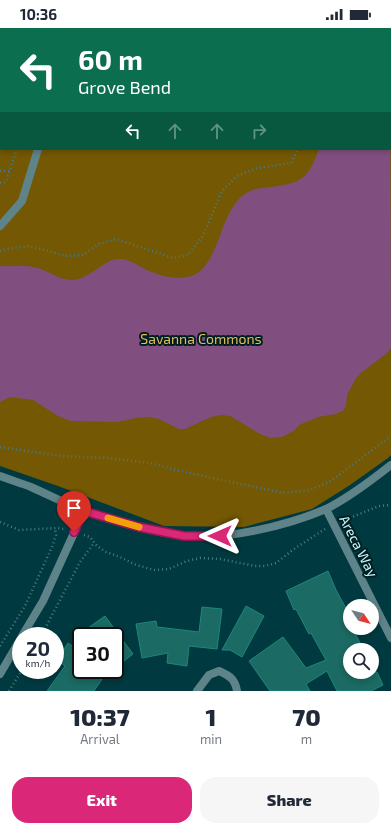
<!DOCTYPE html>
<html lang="en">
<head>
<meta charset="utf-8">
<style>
  :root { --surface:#fff; --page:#f6f6f7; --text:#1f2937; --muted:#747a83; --accent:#db2777 }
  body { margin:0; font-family:"Exo 2",sans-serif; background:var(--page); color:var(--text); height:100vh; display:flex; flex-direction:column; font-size:15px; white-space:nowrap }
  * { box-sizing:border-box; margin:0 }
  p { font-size:13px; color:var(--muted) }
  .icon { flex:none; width:22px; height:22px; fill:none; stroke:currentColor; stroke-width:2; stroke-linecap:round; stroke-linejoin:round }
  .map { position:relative; height:663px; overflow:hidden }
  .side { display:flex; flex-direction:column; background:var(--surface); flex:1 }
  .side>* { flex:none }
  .guide { position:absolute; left:0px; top:0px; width:391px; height:122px; box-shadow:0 2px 6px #0003; background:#0b6e4f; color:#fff; overflow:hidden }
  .needle { width:26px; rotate:125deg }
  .controls { position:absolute; left:343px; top:571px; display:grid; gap:8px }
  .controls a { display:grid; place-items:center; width:36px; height:36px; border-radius:50%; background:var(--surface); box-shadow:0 2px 6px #0003; font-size:20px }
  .speed { position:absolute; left:12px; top:599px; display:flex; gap:8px; font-size:20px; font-weight:700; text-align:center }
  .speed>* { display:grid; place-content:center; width:52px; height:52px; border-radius:50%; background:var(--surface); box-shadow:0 2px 6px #0003; line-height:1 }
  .speed small { font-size:10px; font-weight:400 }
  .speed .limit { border:2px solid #111; border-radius:6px; background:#fff; color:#111 }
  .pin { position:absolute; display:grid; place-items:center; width:34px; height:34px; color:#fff; margin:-41px -17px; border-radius:50% 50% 50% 0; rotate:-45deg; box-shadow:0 0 4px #0007 }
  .pin .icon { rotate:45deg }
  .me { position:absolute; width:44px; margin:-22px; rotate:270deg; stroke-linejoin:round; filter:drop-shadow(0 0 3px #0008) }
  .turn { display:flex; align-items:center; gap:14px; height:84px; padding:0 12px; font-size:18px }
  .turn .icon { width:52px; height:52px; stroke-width:2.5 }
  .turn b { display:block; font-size:28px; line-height:34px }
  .lanes { display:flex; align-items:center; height:38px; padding:0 12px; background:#0003; justify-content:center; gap:20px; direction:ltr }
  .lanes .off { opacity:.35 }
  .eta { display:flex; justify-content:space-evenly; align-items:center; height:68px; text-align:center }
  .eta b { font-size:24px; font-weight:800; line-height:28px }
  .cta { display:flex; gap:8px; margin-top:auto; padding:8px 12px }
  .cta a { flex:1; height:46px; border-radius:16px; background:var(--accent); color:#fff; font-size:16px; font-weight:800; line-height:46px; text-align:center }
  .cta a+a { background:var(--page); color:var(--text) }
  .status { display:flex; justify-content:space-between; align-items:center; height:28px; padding:0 20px; background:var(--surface); direction:ltr }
  .status svg { height:11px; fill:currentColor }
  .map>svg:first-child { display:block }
</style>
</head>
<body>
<div class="status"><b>10:36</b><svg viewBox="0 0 49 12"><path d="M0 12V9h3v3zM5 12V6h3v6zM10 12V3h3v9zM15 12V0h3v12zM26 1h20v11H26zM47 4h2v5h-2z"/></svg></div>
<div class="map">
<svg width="391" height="663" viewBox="0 0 391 663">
  <rect width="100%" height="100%" fill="#003a40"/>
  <path fill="#745803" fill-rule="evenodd" d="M0 0H391V427L388 430 350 457 312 481 244 499 164 498 58 458 0 438ZM1 1H390V121H1Z"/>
  <path fill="#804f80" d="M390 37 391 320 386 326 362 344 356 350 347 367 346 377 344 382 336 386 318 389 299 397 295 402 282 409 271 410 260 406 230 388 221 387 211 389 185 401H179L159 391 149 389 136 390 117 394 71 393 58 388 33 372 10 369 0 374V238C11 239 23 237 33 239 47 241 59 253 73 252 91 251 104 230 120 231 130 231 138 238 147 242 162 249 186 255 200 243 222 224 221 179 248 164 255 160 263 160 271 159 302 155 308 151 319 121H390Z"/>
  <g fill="#1b6a63" stroke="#1c887f">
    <polygon points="328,543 336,562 348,584 345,586 350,595 350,600 352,600 364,622 350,622 350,644 377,644 383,657 371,663 337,663 327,643 306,656 310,663 270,663 249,633 283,609 306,640 326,632 311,605 309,606 296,581 294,582 286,563"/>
    <polygon points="246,578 264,588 242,629 230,622 222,622"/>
    <polygon points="202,579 222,581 217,621 189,618 187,638 167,635 168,625 142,630 136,596 156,593 157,599 199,604"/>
    <polygon points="105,588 133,626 115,640 115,608 94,608 88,600"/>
    <polygon points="68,615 81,624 81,642 108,642 94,663 47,663 65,638 57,632"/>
  </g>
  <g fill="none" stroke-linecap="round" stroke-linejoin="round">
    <g stroke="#487d83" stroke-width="2.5" stroke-dasharray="1 3" stroke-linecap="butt">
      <polyline points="30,1 31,0"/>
      <polyline points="390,20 391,20"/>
      <polyline points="0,56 1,56"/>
      <polyline points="0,143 9,143"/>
      <polyline points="0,155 6,154 17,121"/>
      <polyline points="0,223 6,221 29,218 66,228 83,227 99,216 116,211 173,230 188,227 203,208 222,163 237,148 257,140 291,135 298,121"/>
      <polyline points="0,419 61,428 108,430 150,435 180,443 283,465 310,462 331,453 391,408"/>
      <polyline points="342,493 379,478 391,477"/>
      <polyline points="0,494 19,502 58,500 64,501"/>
      <polyline points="84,507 90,509 97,518 106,524 120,529 136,537 154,542 169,541 187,533 200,530 220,531 255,538 265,538 276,535 294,521 325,501"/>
      <polyline points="41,608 80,534 94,515"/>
      <polyline points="0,618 25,578 52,519 56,507 55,500"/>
      <polyline points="9,663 22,642"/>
    </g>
    <g stroke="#5e8388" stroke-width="8">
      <polyline points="55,1 55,0"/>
      <polyline points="0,198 22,173 38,121"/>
      <path d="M0 448C10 452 21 455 31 459 49 467 66 476 84 483 114 493 152 504 184 508 227 512 286 498 326 481 347 471 372 452 391 437"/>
      <polyline points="326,481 391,610"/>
      <polyline points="22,608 43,573 84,483"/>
      <polyline points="0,646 21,610"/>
      <path d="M197 663 209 647 219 643C230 648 235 651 237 663"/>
    </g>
  </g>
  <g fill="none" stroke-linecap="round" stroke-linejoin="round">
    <g stroke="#8e194d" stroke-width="10">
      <polyline id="route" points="74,504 84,483 139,499 184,508 220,508"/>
    </g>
    <use href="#route" stroke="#db2777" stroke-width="7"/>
    <polyline stroke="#f59e0b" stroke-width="7" points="108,490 139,499"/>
  </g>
  <g text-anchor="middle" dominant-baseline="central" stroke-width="4" stroke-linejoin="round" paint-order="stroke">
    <g font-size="14" fill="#e6bc59" stroke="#001f22">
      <text x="201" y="310">Savanna Commons</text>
    </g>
    <g font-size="14" fill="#c8f4fa" stroke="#001f22">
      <text transform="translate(359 518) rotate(63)">Areca Way</text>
    </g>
  </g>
</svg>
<div class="controls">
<a><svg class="needle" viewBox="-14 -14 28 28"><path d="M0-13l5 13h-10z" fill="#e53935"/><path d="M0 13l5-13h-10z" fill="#747a83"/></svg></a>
<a><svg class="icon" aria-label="search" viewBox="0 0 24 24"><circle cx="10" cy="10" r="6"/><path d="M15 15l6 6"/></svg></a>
</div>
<div class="speed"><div>20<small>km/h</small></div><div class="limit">30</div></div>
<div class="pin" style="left:74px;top:504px;background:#d93025"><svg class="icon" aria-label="arrive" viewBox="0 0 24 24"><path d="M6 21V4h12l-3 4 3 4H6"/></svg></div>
<svg class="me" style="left:220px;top:508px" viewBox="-20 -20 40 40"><path d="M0-17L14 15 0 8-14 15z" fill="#db2777" stroke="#fff" stroke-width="4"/></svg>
<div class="guide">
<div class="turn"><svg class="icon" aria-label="left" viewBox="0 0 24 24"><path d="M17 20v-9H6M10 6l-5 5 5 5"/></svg><div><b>60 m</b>Grove Bend</div></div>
<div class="lanes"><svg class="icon" aria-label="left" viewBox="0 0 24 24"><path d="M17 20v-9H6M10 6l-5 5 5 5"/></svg><svg class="icon off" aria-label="ahead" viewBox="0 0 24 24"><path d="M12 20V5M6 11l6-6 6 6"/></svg><svg class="icon off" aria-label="ahead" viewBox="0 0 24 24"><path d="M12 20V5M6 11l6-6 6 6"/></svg><svg class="icon off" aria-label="right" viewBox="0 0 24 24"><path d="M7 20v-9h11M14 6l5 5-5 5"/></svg></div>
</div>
</div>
<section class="side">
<div class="eta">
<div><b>10:37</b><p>Arrival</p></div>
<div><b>1</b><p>min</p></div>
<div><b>70</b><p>m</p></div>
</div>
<div class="cta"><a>Exit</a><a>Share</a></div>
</section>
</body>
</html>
